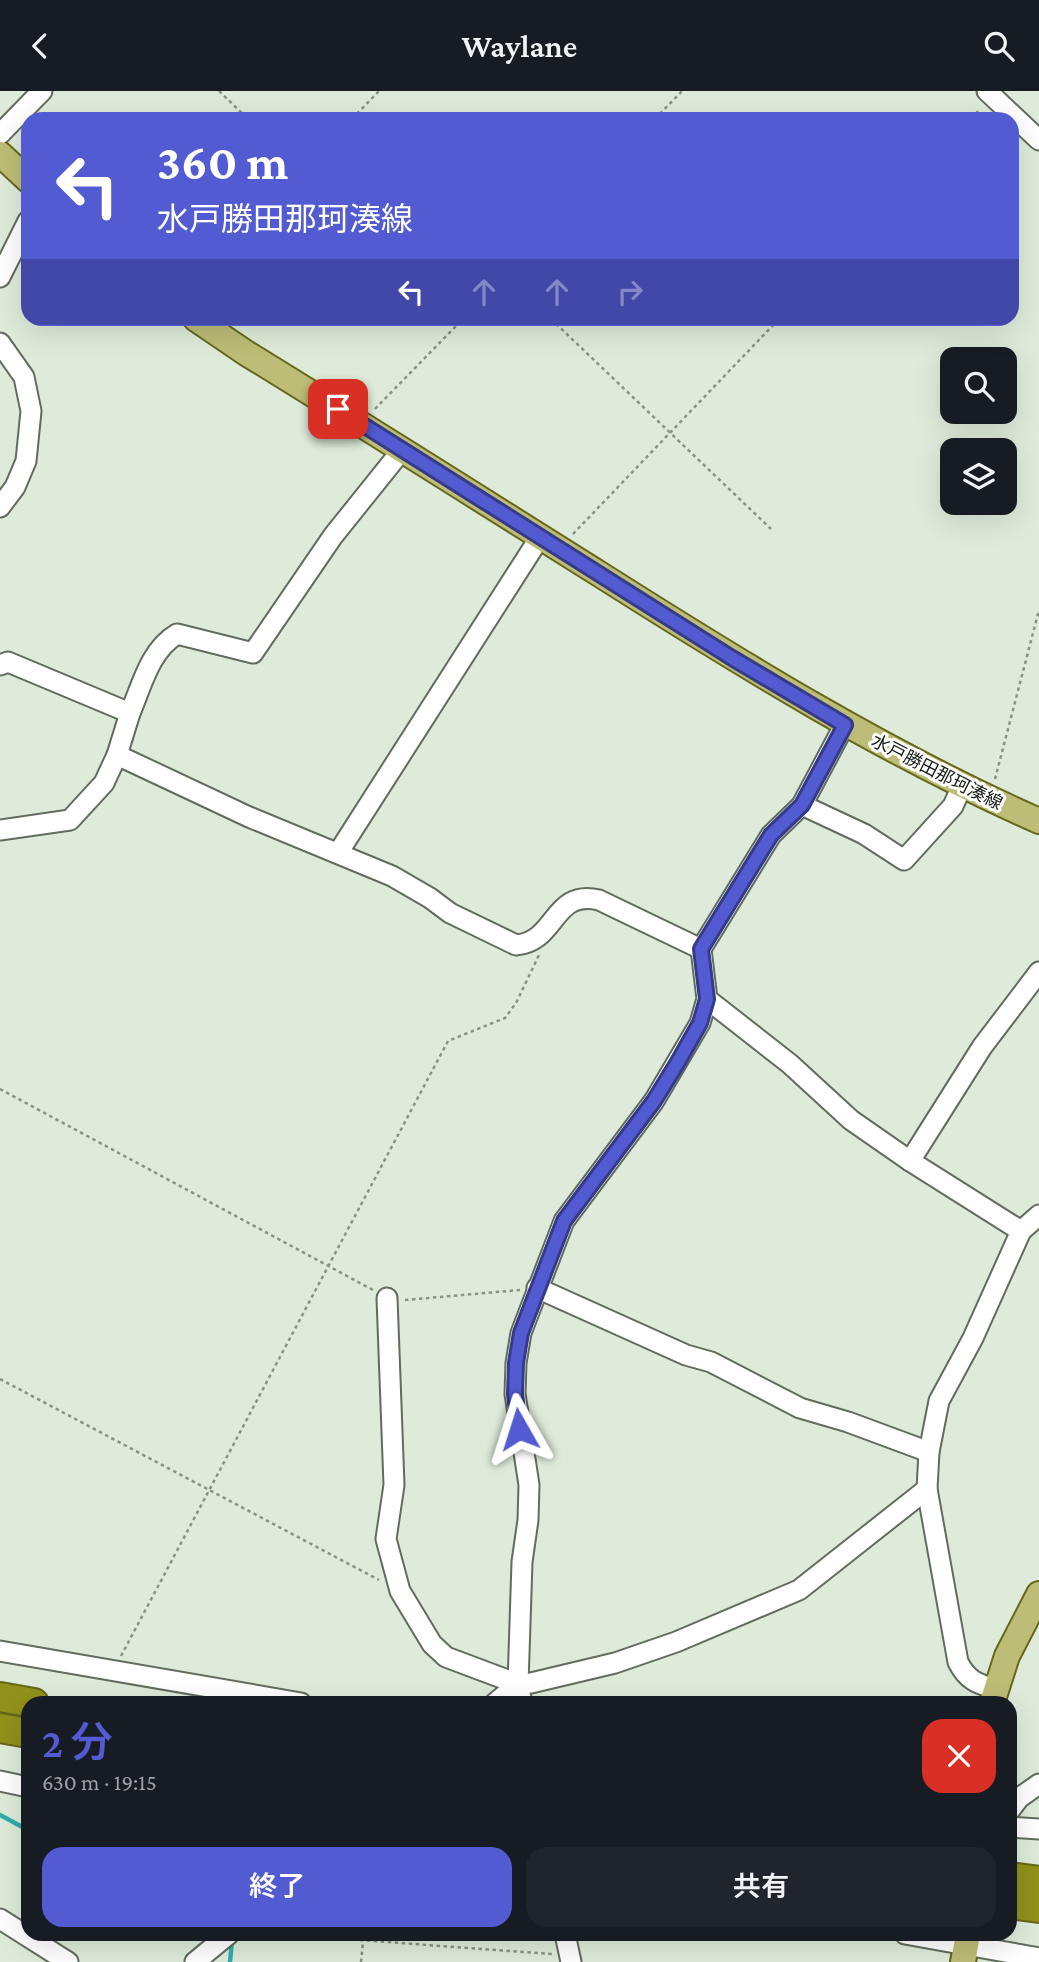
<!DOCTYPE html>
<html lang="ja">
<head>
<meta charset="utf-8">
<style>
  :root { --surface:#171b24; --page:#20242c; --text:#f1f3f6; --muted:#9ea1a6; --accent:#525bd2 }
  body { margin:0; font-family:"Crimson Pro","Noto Sans JP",serif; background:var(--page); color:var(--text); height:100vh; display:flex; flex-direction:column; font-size:26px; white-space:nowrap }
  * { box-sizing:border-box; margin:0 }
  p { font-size:23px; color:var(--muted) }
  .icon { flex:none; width:38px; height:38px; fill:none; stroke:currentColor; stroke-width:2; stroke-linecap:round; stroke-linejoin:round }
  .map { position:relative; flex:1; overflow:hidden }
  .side { position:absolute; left:21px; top:1605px; width:996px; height:245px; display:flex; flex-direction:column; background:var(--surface); border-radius:21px; box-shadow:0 7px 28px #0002 }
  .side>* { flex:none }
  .banner { position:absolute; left:21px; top:21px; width:998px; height:214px; border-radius:21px; box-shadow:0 7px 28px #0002; background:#525bd2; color:#fff; overflow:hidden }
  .controls { position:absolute; left:940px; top:256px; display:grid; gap:14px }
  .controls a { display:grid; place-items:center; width:77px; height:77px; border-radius:14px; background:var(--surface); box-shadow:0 7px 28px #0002; font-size:35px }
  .pin { position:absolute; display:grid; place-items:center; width:60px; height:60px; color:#fff; margin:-30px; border-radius:14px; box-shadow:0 4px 10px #0006 }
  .me { position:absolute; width:77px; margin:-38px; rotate:354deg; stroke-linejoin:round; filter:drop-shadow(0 0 5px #0008) }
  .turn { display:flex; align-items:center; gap:24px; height:147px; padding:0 21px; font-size:32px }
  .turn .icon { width:91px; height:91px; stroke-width:2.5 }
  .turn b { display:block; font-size:49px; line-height:60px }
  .lanes { display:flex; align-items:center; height:66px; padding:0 21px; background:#0003; justify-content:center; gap:35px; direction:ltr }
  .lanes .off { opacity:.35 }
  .round { display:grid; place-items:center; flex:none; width:74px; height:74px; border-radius:21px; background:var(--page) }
  .summary { display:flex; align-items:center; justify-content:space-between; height:119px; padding:0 21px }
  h1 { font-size:42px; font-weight:600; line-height:52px; color:var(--accent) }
  .action { display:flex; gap:14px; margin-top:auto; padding:14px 21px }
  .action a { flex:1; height:80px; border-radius:21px; background:var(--accent); color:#fff; font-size:28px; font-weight:600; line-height:80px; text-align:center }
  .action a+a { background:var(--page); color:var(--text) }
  header { display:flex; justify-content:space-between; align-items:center; height:91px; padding:0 21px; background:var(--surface); font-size:32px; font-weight:600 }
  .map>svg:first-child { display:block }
</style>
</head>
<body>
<header><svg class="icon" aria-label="back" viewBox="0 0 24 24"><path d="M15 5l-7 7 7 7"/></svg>Waylane<svg class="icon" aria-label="search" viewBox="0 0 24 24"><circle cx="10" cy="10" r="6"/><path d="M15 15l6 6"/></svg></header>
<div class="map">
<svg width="1039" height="1871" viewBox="0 0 1039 1871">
  <rect width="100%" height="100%" fill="#deebda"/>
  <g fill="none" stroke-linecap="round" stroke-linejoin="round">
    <g stroke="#31aeaa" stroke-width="4.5">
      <polyline points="0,1724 28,1739"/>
      <polyline points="230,1871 232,1850"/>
    </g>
    <g stroke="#616c5d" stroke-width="23">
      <g id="minor">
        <polyline points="987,0 1039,49"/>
        <polyline points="0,43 42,0"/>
        <polyline points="0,186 28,130"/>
        <polyline points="0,252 24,286 31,320 26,370 15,396 0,416"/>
        <path d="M0 574 8 571 130 622C142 594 150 559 177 543L253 562 333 445 402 359"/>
        <path d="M117 664 249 726 392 785 430 807 450 822 516 854C557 851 552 798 599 809L701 858"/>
        <polyline points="802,714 864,743 904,769 953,715 962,695"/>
        <polyline points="0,739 70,729 104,692 117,664 130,622"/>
        <polyline points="338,762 540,446"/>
        <polyline points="707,908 790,973 851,1029 910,1070 1021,1140"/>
        <polyline points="910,1070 982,956 1039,881"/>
        <polyline points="537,1197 686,1264 711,1271 800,1317 848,1331 929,1361"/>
        <polyline points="387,1207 394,1394 386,1448 400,1500 432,1553 446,1566 518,1593 531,1592 615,1572 676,1551 799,1499 927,1398"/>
        <polyline points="0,1560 301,1612"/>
        <path d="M996 1598C977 1593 967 1589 958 1571L927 1398 929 1361 939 1310 973 1247 1021 1140 1039 1124"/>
        <polyline points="495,1612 518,1593"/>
        <polyline points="522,1612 518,1593 522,1471 528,1429 529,1394 515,1303 516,1272 521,1242 564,1130 654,1010 700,932 707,908 701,858 771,744 802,714 845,633"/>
        <polyline points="0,1690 28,1696"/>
        <polyline points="1010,1719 1019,1707 1039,1693"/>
        <polyline points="1010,1736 1039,1738"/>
        <polyline points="0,1828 68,1871"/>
        <polyline points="565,1843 571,1871"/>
        <polyline points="905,1843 1039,1867"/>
        <polyline points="195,1871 229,1843"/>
      </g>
    </g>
    <g stroke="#666719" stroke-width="28">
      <g id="major">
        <polyline points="0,63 28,89"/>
        <path d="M196 228 246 262C365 335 483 410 601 484 743 574 885 662 1039 730"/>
        <polyline points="992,1612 1007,1565 1039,1503"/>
        <polyline points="963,1871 968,1843"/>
      </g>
    </g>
    <g stroke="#666719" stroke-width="32">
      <g id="highway">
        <polyline points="0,1606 34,1612"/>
        <polyline points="0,1637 28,1642"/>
        <polyline points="1010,1786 1039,1790"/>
        <polyline points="1010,1813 1039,1817"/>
      </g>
    </g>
    <g stroke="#899286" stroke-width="2.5" stroke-dasharray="3.5 3.5" stroke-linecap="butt">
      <polyline points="219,0 248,28"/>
      <polyline points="352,28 379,0"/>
      <polyline points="655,28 682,0"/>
      <polyline points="971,28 980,18"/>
      <polyline points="551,228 771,438"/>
      <polyline points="375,318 463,228"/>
      <polyline points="573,443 779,228"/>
      <polyline points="995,688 1039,519"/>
      <polyline points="0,998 373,1199"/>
      <polyline points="405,1209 520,1199"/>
      <polyline points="0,1288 379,1489"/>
      <polyline points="121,1565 448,950 505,927 516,912 539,864"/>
      <polyline points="276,1843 552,1863"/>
      <polyline points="361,1871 363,1851"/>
    </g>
    <use href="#minor" stroke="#fff" stroke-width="19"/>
    <use href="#major" stroke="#bdbd77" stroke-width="24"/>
    <use href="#highway" stroke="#91911c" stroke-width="28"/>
  </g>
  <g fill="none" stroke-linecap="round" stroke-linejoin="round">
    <g stroke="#353b88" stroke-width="18">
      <polyline id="route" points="338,318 732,567 845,634 802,714 771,744 701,858 707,908 700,932 678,971 654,1010 564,1130 521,1242 516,1272 515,1303 519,1338"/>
    </g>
    <use href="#route" stroke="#525bd2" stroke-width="12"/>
  </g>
  <g text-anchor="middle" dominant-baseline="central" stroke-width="6" stroke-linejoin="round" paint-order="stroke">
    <g font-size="18" fill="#161a14" stroke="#fff">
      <text transform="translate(937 681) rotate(27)">水戸勝田那珂湊線</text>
    </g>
  </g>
</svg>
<div class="controls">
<a><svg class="icon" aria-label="search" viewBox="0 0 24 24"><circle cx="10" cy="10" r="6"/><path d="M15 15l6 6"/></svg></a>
<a><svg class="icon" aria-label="layers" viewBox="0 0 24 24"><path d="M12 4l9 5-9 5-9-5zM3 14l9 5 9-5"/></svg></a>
</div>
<div class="pin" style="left:338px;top:318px;background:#d93025"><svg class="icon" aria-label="arrive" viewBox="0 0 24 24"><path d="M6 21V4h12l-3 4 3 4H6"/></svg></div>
<svg class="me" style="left:519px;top:1338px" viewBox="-20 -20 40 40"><path d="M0-17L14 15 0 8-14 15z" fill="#525bd2" stroke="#fff" stroke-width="4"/></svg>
<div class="banner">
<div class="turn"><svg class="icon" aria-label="left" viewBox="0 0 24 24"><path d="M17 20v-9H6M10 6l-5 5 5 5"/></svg><div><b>360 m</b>水戸勝田那珂湊線</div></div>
<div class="lanes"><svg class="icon" aria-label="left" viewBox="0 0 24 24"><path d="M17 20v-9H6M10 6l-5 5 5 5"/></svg><svg class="icon off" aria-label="ahead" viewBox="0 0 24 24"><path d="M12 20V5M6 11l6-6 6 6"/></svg><svg class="icon off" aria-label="ahead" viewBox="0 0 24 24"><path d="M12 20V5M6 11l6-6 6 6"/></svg><svg class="icon off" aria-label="right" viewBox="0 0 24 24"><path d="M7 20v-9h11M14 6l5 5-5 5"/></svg></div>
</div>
<section class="side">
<div class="summary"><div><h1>2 分</h1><p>630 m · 19:15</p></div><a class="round" style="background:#d93025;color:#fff"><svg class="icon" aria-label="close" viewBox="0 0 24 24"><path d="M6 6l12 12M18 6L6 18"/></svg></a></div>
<div class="action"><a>終了</a><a>共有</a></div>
</section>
</div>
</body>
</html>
